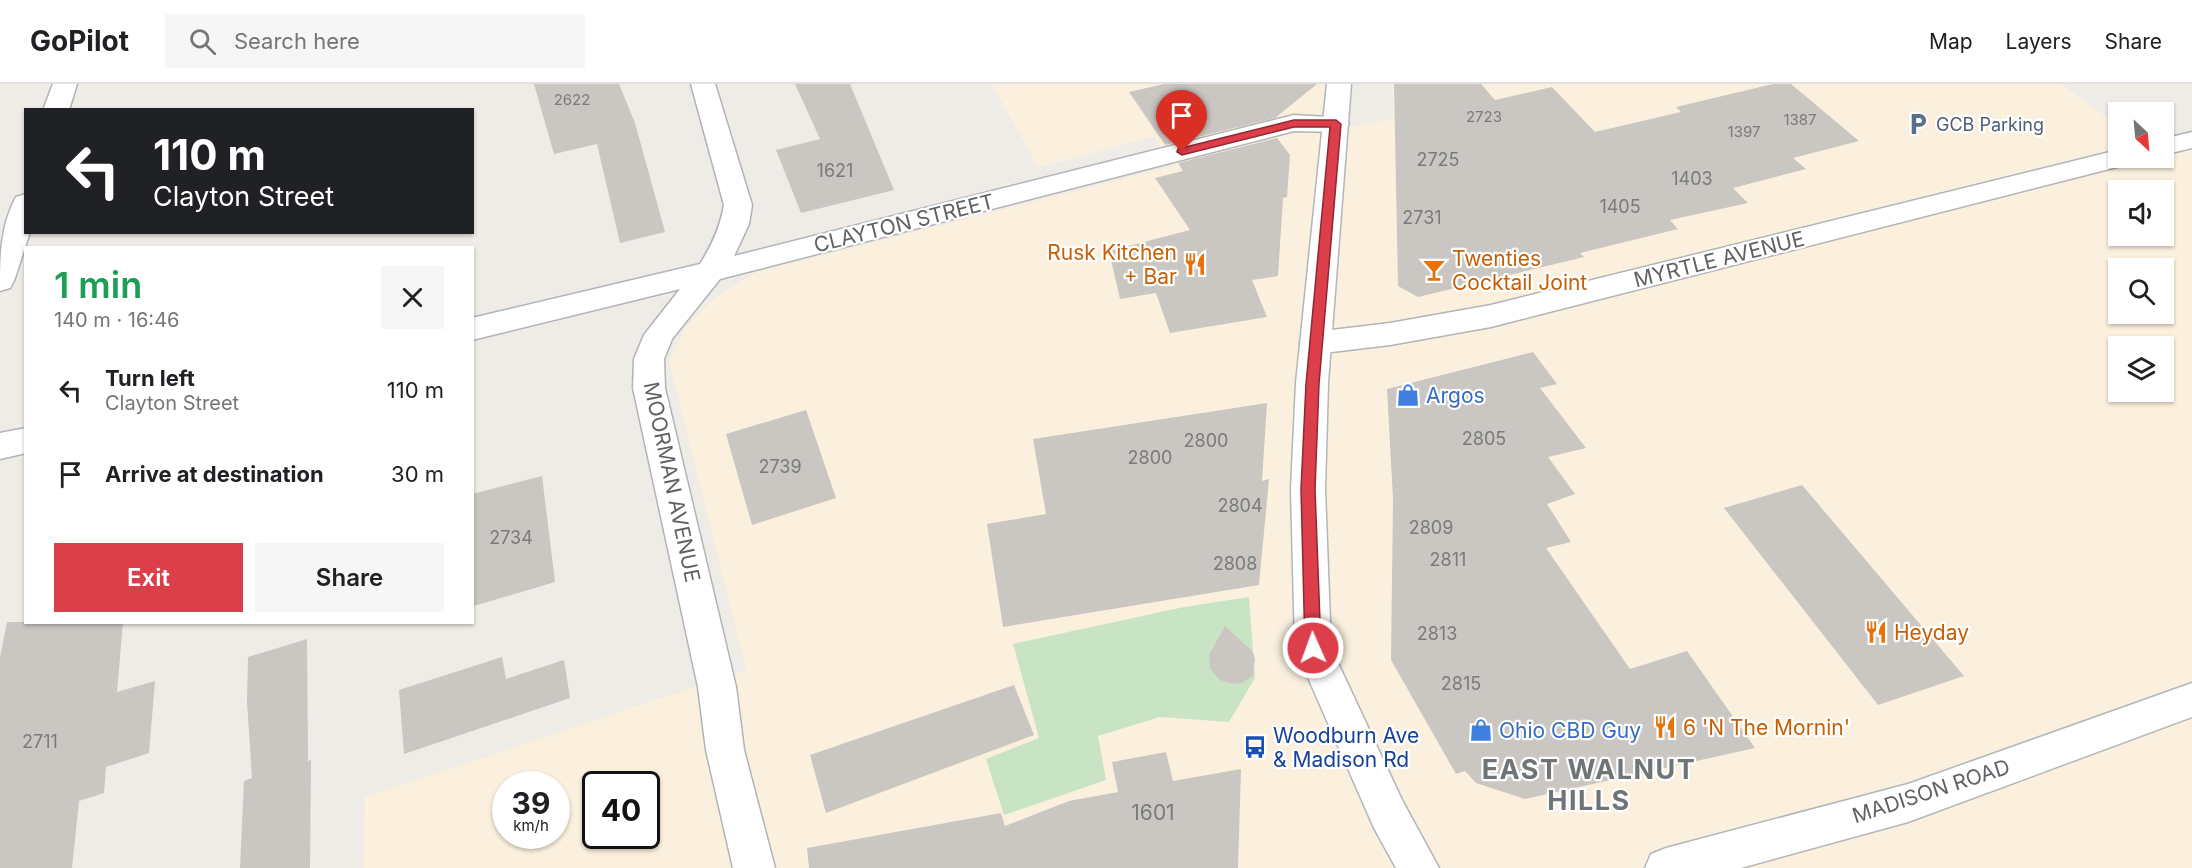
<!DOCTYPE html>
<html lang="en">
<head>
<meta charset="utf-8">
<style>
  :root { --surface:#fff; --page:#f6f6f6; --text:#202124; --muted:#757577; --line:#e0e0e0; --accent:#dc3e4a }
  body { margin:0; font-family:Inter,sans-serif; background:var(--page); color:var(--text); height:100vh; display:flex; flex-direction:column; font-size:22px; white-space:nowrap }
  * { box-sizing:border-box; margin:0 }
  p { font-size:20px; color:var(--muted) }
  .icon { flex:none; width:33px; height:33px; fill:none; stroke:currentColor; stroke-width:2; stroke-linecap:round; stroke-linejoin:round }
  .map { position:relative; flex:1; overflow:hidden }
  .side { position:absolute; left:24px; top:162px; width:450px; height:378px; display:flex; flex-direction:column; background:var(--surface); border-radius:0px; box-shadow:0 2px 4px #0004 }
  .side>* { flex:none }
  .top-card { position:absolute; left:24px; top:24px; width:450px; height:126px; border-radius:0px; box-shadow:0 2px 4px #0004; background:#202124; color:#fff; overflow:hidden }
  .needle { width:39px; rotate:154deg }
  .buttons { position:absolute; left:2108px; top:18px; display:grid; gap:12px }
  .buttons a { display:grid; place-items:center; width:66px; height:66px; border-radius:0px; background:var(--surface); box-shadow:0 2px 4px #0004; font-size:30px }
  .speed { position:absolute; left:492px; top:687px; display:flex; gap:12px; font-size:30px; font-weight:700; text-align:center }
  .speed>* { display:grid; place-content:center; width:78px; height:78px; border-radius:50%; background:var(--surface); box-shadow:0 2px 4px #0004; line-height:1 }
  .speed small { font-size:15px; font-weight:400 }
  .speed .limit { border:3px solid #111; border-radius:9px; background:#fff; color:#111 }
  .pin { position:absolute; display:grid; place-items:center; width:51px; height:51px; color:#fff; margin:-62px -26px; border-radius:50% 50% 50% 0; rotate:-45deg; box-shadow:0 0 6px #0007 }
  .pin .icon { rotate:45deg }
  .me { position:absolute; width:66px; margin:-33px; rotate:358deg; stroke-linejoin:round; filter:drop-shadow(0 0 4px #0008) }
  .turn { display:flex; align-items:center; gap:21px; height:126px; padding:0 30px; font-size:27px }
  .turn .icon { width:78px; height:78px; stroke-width:2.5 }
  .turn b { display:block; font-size:42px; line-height:51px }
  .round { display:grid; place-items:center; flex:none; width:63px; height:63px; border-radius:0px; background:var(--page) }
  .head { display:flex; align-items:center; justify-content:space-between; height:102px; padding:0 30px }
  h1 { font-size:36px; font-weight:600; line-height:45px; color:#1e9e55 }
  .cta { display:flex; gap:12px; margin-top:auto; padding:12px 30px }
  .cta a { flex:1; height:69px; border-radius:0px; background:var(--accent); color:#fff; font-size:24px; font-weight:600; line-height:69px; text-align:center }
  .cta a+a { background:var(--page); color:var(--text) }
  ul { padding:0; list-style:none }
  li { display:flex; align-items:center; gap:18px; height:84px; padding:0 30px }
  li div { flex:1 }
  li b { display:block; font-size:22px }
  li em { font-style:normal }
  header { display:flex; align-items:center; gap:36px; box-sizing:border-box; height:84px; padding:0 30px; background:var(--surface); border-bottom:2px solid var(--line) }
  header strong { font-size:28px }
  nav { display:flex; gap:33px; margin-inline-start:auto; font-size:21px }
  .search { width:420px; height:54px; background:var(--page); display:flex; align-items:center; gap:15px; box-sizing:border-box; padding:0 21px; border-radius:0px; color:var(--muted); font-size:22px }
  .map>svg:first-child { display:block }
</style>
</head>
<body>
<header>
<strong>GoPilot</strong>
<div class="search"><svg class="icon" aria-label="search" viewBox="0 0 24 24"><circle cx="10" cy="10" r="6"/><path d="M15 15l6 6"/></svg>Search here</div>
<nav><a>Map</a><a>Layers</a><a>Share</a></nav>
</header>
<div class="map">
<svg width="2192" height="784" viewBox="0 0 2192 784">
  <rect width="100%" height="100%" fill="#efebe6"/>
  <path fill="#fbf0de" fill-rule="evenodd" d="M992 0H1326L1319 51 1393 34V0H2060L2118 41V74H2163V63L2192 56V784H364L365 713 746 586 669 277 684 246 711 217 754 189 1174 82 1154 53 1038 83ZM2118 106H2163V152H2118ZM2118 184H2163V230H2118ZM2118 262H2163V308H2118ZM506 700H556V752H506ZM596 700H646V752H596Z"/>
  <polygon fill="#c9e4c5" points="1249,513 1255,594 1229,638 1160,633 1098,652 1106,696 1004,731 986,675 1039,654 1013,560 1184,523"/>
  <g fill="#cac6c2">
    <polygon points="534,0 619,0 635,39 665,148 620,159 597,60 554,70"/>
    <polygon points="795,0 850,0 894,106 801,129 776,66 820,55"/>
    <polygon points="1164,0 1317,0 1275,34 1165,61 1129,8"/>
    <polygon points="1394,0 1481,0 1495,16 1552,3 1595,48 1681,28 1676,23 1773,0 1791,0 1859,57 1793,74 1806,85 1733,104 1748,119 1670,136 1678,145 1580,169 1584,173 1418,213 1398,202"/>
    <polygon points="1277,54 1290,71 1287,113 1283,114 1278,192 1252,196 1267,233 1170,249 1156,209 1120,215 1109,167 1190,146 1155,94 1183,87 1178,79"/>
    <polygon points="1533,268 1557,300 1540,304 1586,364 1548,373 1575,410 1547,420 1571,458 1546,464 1630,585 1687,567 1755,664 1525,715 1476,699 1465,687 1456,690 1391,576 1393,415 1387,305"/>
    <polygon points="1267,319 1262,397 1269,395 1259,501 1003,543 987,440 1046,430 1033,355"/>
    <polygon points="806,326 836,414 752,441 726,350"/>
    <polygon points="542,392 555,498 474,522 472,410"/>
    <polygon points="1802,401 1964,592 1878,621 1724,424"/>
    <polygon points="7,538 123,538 117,608 155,597 149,669 106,683 104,709 79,717 72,784 0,784 0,573"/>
    <polygon points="1225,542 1253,568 1255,575 1253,592 1242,599 1234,600 1220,596 1210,585 1209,571"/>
    <polygon points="307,555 308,677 311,676 310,784 240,784 244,697 252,694 247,617 248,573"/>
    <polygon points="502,573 506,595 564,576 570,614 404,670 399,606"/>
    <polygon points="1014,601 1034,651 826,729 810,671"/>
    <polygon points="1166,668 1173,697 1241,685 1238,784 809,784 807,764 1001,729 1005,742 1069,717 1118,708 1112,678"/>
  </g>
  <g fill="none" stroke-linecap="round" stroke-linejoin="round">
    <g stroke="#b1b4b7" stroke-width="3">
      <g id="street">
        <polygon points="53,0 77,0 69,26 43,26"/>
        <path d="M691 0H715L752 121 749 140 734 172 1294 31 1345 34 1349 40 1345 46 1336 48 1294 47 720 195 672 255 664 275 665 304 736 603 744 666 775 784H733L706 666 698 603 633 304 634 275 644 251 680 205 472 256V234L700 180C712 161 720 144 724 121Z"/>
        <polygon points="2192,48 2192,64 2163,71 2163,55"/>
        <polygon points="2118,66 2118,74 2133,74 2129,80 1491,243 1390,261 1315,270 1304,267 1300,259 1304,251 1315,248 1390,239 1491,221"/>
        <path d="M26 110V148H30L14 197 10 204 0 207C0 174 0 142 16 113Z"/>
        <polygon points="26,344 26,369 0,375 0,349"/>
      </g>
    </g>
    <g stroke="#b2b6b9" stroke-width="3">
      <g id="secondary">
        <polygon points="1327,0 1351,0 1328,299 1325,405 1331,564 1402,716 1439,784 1396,784 1374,744 1295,564 1291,405 1296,299"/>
        <polygon points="2192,599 2192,633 1908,738 1741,784 1645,784 1651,770 1666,764 1908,700"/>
      </g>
    </g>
    <use href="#street" fill="#fff" fill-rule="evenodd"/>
    <use href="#secondary" fill="#fff" fill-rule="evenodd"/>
  </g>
  <polygon fill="#dc3e4a" stroke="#8f2830" stroke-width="1.5" points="1294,36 1336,36 1341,40 1319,300 1315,405 1321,564 1318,569 1313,571 1308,569 1305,564 1301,405 1306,300 1330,43 1294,43 1182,71 1177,68 1178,65"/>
  <defs>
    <g id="parking-bare" transform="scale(1.8)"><path d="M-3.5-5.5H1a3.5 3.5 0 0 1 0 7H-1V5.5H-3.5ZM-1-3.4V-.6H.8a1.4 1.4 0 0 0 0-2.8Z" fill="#5c6f8a" stroke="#fff" stroke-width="2.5" paint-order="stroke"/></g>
    <g id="restaurant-bare" transform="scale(1.8)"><path d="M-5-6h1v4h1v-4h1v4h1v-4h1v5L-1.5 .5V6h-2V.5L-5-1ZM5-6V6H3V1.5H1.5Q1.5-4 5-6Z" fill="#e8710a" stroke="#fff" stroke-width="2.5" paint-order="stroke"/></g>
    <g id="bar-bare" transform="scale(1.8)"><path d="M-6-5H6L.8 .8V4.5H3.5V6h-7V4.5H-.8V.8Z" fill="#e8710a" stroke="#fff" stroke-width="2.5" paint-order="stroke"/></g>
    <g id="shop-bare" transform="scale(1.8)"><path d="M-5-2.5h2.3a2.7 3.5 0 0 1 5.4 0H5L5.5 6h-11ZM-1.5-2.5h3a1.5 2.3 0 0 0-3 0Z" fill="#3f7fe0" stroke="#fff" stroke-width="2.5" paint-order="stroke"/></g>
    <g id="bus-bare" transform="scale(1.8)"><path d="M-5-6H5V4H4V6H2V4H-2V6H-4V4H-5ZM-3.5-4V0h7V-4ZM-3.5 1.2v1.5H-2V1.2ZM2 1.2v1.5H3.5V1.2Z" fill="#1a4fb4" stroke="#fff" stroke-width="2.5" paint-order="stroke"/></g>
  </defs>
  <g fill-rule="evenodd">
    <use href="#parking-bare" x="1918" y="40"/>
    <use href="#restaurant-bare" x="1195" y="180"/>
    <use href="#bar-bare" x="1434" y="186"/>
    <use href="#shop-bare" x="1408" y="311"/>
    <use href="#restaurant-bare" x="1876" y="548"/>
    <use href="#restaurant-bare" x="1665" y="643"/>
    <use href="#shop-bare" x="1481" y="646"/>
    <use href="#bus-bare" x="1255" y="663"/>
  </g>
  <g text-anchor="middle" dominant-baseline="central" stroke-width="4.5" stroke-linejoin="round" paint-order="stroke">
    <g font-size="15" fill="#797b7c">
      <text x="572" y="15">2622</text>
      <text x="1484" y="32">2723</text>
      <text x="1800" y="35">1387</text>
      <text x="1744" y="47">1397</text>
    </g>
    <g font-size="18" fill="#4e5e75" stroke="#fff" text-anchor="start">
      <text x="1936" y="40">GCB Parking</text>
    </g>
    <g font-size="18" fill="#797b7c">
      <text x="1438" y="75">2725</text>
      <text x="835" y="86">1621</text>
      <text x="1692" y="94">1403</text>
      <text x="1620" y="122">1405</text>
      <text x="1422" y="133">2731</text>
      <text x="1484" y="354">2805</text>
      <text x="1206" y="356">2800</text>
      <text x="1150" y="373">2800</text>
      <text x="780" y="382">2739</text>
      <text x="1240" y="421">2804</text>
      <text x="1431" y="443">2809</text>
      <text x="511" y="453">2734</text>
      <text x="1448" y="475">2811</text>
      <text x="1235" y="479">2808</text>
      <text x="1437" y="549">2813</text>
      <text x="1461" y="599">2815</text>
      <text x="40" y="657">2711</text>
    </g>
    <g font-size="21" fill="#5e6265" stroke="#fff">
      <text transform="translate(904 139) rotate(-14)">CLAYTON STREET</text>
      <text transform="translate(1719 175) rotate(-14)">MYRTLE AVENUE</text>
      <text transform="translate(672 398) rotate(78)">MOORMAN AVENUE</text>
      <text transform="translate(1931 707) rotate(-18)">MADISON ROAD</text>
    </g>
    <g font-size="21" fill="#c56008" stroke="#fff" text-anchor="start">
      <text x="1177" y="168" text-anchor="end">Rusk Kitchen<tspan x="1177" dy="24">+ Bar</tspan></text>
      <text x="1452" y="174">Twenties<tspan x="1452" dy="24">Cocktail Joint</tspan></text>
      <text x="1894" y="548">Heyday</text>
      <text x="1683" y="643">6 'N The Mornin'</text>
    </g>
    <g font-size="21" fill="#366cbe" stroke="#fff" text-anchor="start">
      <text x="1426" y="311">Argos</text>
      <text x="1499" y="646">Ohio CBD Guy</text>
    </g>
    <g font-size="21" fill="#164399" stroke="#fff" text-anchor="start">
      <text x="1273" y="651">Woodburn Ave<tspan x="1273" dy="24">&amp; Madison Rd</tspan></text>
    </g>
    <g font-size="21" fill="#797b7c">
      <text x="1153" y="728">1601</text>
    </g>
    <g font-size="27" font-weight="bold" letter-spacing="1.5" fill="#6f7477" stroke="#fff">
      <text x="1589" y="685">EAST WALNUT<tspan x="1589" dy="31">HILLS</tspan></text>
    </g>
  </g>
</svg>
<div class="buttons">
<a><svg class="needle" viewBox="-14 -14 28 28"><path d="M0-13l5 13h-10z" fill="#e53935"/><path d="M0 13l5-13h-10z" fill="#757577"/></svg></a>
<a><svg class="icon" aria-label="sound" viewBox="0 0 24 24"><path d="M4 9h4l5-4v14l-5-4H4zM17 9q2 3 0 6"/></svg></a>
<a><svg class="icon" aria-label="search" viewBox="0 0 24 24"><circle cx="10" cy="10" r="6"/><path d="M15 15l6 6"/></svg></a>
<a><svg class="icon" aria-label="layers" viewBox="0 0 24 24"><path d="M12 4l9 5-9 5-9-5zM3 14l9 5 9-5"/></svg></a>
</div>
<div class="speed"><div>39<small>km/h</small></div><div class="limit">40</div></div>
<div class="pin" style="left:1182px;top:68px;background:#d93025"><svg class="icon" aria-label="arrive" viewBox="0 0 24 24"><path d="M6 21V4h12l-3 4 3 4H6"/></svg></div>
<svg class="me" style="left:1313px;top:564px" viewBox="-20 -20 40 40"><circle r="17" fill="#dc3e4a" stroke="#fff" stroke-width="3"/><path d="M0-11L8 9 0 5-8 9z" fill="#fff"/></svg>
<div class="top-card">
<div class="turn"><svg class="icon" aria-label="left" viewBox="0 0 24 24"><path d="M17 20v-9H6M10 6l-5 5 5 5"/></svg><div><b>110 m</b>Clayton Street</div></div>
</div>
<section class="side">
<div class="head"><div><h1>1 min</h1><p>140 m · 16:46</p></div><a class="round"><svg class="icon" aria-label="close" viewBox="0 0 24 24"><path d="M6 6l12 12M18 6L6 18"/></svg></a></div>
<ul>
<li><svg class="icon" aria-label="left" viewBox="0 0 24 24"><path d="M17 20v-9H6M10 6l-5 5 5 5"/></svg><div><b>Turn left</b><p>Clayton Street</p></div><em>110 m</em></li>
<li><svg class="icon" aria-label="arrive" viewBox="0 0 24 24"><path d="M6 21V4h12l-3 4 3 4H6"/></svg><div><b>Arrive at destination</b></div><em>30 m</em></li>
</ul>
<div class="cta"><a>Exit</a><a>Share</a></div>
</section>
</div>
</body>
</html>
